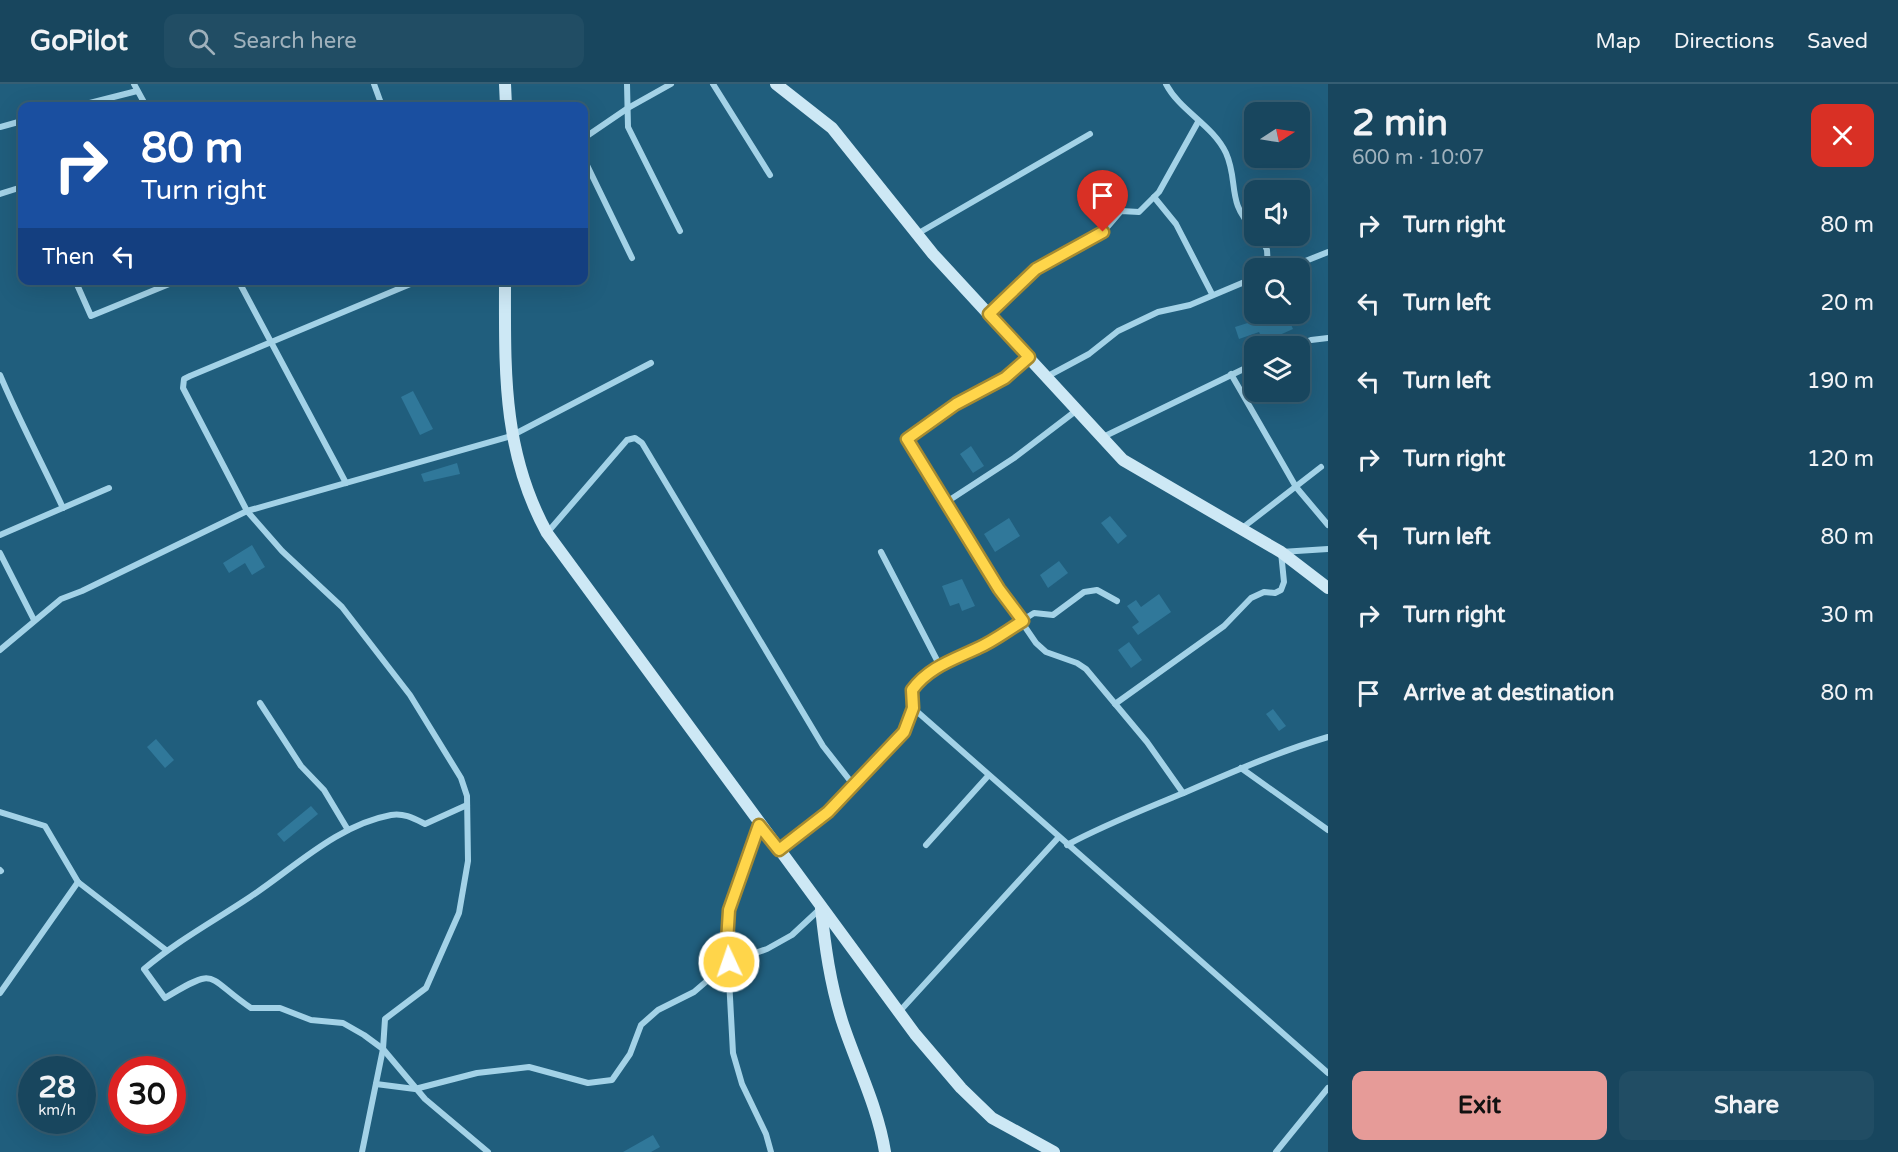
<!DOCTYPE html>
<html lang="en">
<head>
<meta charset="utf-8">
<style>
  :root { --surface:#18465e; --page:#214d64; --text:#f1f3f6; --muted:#9fb1bc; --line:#365e73; --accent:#e69b98 }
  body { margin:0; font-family:"Varela Round",sans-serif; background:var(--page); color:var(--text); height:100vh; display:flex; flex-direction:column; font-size:22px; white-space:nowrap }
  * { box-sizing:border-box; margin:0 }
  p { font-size:20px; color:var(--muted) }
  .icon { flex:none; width:33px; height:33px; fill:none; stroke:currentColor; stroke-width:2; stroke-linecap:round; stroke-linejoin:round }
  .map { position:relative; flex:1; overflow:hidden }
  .panel { display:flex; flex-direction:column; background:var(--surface); width:570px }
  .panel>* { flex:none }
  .hud { position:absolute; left:18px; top:18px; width:570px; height:183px; border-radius:12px; box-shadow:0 6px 24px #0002,0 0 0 2px var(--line); background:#1a4fa0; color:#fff; overflow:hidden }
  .needle { width:39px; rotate:78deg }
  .fabs { position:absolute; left:1244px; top:18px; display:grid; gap:12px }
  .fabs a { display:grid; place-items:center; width:66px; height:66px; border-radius:12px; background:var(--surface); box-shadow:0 6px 24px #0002,0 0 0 2px var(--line); font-size:30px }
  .speed { position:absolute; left:18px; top:972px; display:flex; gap:12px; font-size:30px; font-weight:700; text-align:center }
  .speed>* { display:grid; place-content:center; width:78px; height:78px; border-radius:50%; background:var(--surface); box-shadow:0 6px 24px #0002,0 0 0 2px var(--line); line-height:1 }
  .speed small { font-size:15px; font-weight:400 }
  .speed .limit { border:9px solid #d22; background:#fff; color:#111 }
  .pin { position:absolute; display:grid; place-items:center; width:51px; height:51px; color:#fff; margin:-62px -26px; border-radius:50% 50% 50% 0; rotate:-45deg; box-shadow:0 0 6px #0007 }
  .pin .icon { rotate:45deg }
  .me { position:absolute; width:66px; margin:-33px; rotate:357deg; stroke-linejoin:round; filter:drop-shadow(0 0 4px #0008) }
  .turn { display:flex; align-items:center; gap:21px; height:126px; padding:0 24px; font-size:27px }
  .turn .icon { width:78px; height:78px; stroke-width:2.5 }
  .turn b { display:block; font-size:42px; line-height:51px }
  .then { display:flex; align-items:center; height:57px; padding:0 24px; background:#0003; gap:12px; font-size:22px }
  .round { display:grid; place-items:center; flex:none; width:63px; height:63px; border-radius:12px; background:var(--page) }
  .head { display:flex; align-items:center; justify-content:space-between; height:102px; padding:0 24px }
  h1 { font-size:36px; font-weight:800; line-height:45px }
  .cta { display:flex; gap:12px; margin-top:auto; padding:12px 24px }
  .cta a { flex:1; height:69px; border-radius:12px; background:var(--accent); color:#111; font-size:24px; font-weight:800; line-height:69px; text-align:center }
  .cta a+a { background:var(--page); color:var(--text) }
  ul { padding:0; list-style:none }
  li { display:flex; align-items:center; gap:18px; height:78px; padding:0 24px }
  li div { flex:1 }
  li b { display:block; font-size:22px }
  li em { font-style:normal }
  header { display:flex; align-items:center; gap:36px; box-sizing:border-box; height:84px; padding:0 30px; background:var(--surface); border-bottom:2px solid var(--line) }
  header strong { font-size:28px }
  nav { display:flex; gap:33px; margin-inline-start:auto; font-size:21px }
  .search { width:420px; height:54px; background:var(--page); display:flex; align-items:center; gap:15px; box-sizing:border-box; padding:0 21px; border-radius:12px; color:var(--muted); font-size:22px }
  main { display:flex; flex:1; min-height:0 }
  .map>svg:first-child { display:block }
</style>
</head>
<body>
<header>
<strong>GoPilot</strong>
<div class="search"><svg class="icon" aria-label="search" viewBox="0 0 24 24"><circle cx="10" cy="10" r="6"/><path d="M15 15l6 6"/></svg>Search here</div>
<nav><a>Map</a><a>Directions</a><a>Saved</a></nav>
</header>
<main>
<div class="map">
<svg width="1328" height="1068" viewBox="0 0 1328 1068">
  <rect width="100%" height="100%" fill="#205e7d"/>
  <g fill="#30789a">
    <polygon points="1264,230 1286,230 1293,245 1264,258 1259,248 1239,255 1235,243 1254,237"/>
    <polygon points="413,307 433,345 420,351 401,313"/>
    <polygon points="971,362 984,382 973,389 960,370"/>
    <polygon points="457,379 460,390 424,398 421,390"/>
    <polygon points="1110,432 1127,452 1118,460 1101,439"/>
    <polygon points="1009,434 1020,452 995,468 984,450"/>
    <polygon points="252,461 265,483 252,491 245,479 229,489 223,479"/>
    <polygon points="1059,477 1068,489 1048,504 1040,491"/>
    <polygon points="962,495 975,522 962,527 959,519 950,522 942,502"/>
    <polygon points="1159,510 1171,528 1138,551 1132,543 1139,538 1127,522 1136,516 1141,523"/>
    <polygon points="1129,558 1142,576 1131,584 1118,566"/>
    <polygon points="1273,625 1286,642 1279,647 1266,630"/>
    <polygon points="156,655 174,676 165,684 147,663"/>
    <polygon points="311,722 318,730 284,758 277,750"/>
    <polygon points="653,1051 660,1063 651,1068 623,1068"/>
  </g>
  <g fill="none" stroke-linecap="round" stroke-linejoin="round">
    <g stroke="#a3d2e7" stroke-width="6">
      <polyline points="134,0 146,22"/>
      <polyline points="374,0 382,22"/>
      <polyline points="627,0 628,43 680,147"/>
      <polyline points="713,0 770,91"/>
      <path d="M1166 0C1180 27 1213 41 1226 69 1239 98 1226 119 1254 145"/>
      <polyline points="78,22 137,7"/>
      <polyline points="0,43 22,37"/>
      <polyline points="584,54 628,24 671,0"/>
      <polyline points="584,75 632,174"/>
      <polyline points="0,110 22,103"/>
      <polyline points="1154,113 1176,140 1212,210"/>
      <polyline points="917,150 1090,50"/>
      <polyline points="1261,152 1267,166 1268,184"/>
      <polyline points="1288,184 1328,168"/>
      <polyline points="75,196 91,232 179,196"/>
      <polyline points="238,196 346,399"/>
      <polyline points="989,230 1036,185 1103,148 1121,127 1139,128 1159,108 1198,38"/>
      <polyline points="1295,262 1311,256 1328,254"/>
      <polyline points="1029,273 1005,294 956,320 907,355 999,505 1036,559 1046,568 1077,579 1086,585 1147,658 1183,709"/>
      <polyline points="1231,290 1296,403 1328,441"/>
      <path d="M0 291C19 336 42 379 63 424"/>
      <polyline points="1048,292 1089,270 1118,247 1158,228 1190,221 1254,194"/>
      <polyline points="1103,353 1254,280"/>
      <polyline points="945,419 1014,374 1077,326"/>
      <polyline points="1241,445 1321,383"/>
      <polyline points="547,449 627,356 635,354 642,359 823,662 855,703"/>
      <polyline points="0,451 109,404"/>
      <polyline points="881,468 940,582"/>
      <polyline points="0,469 34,536"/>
      <polyline points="0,566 61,515 82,507 247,427 511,352 651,279"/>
      <polyline points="260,619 301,682 324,706 348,746"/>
      <polyline points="1115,620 1224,542 1251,514 1264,508 1275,509 1281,506 1284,498 1281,468 1328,465"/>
      <polyline points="913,624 1328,989"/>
      <polyline points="1241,684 1328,746"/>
      <path d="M467 721 425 740C413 734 404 729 391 731 337 741 294 784 250 813 214 837 177 857 144 885L165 914C219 881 205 893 251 924H280L311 936 343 939 364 951 383 965 425 1015 488 1068"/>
      <polyline points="0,728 45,742 78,798 166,866"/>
      <polyline points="760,741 729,827 727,858 733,969 742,1000 766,1050 771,1068"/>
      <polyline points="926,761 988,692"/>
      <path d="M1067 761C1104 741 1143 726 1181 710 1230 689 1277 668 1328 653"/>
      <polyline points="779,766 828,728 904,648 913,624 912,606 922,592 951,575 980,563 1034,529 1053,531 1084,508 1097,506 1117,517"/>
      <polyline points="0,786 1,787"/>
      <polyline points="0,909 78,798"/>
      <polyline points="899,928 1058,754"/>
      <polyline points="376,1000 415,1005 477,989 529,983 588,999 612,996 630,970 641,941 658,926 694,908 729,878 767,865 792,851 821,824"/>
      <polyline points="362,1068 383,965 385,935 426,904 459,829 468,777 467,712 461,694 410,611 342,523 282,467 247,427 183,304 184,295 190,292 420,196"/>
      <polyline points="1276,1068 1328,1004"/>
    </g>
    <g stroke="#cde8f5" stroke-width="12">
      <polyline points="505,0 506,22"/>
      <polyline points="776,0 832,44 933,170 1123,376 1281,468 1328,504"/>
      <path d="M505 196C505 287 502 367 547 449L915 950 961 1004 992 1034 1054 1068"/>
      <path d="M821 824C825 862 830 899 842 937 856 980 878 1023 885 1068"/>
    </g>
  </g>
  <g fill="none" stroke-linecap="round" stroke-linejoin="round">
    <g stroke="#a68a30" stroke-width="15">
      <path id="route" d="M729 878 727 858 729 826 759 741 779 766 828 728 904 648 913 624 912 606C929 583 953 576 978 564 994 557 1008 546 1023 537L999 505 907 355 956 320 1005 294 1029 273 989 230 1036 185 1103 148"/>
    </g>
    <use href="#route" stroke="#ffd54a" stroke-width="10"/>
  </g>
</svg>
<div class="fabs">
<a><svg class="needle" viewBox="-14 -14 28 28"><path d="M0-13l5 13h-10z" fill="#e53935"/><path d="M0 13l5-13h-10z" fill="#9fb1bc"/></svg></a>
<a><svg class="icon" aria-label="sound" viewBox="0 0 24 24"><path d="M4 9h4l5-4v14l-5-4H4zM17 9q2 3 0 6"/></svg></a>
<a><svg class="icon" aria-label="search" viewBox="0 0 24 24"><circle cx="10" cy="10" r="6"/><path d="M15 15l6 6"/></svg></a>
<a><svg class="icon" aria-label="layers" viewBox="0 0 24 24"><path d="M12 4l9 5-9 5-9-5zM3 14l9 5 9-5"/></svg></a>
</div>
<div class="speed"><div>28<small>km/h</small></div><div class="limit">30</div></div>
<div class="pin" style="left:1103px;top:148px;background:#d93025"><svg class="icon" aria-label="arrive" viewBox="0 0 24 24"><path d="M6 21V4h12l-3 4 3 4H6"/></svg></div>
<svg class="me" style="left:729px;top:878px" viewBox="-20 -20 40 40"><circle r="17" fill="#ffd54a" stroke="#fff" stroke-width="3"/><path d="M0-11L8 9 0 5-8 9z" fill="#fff"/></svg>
<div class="hud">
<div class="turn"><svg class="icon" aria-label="right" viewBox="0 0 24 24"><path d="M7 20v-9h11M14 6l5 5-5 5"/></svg><div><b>80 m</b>Turn right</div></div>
<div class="then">Then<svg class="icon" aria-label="left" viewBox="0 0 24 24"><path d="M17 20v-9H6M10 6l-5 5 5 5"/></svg></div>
</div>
</div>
<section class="panel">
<div class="head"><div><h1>2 min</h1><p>600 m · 10:07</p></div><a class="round" style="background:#d93025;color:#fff"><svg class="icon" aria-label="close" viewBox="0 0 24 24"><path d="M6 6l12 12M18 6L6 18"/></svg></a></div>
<ul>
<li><svg class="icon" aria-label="right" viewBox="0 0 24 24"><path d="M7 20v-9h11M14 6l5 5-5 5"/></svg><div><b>Turn right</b></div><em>80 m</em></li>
<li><svg class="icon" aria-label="left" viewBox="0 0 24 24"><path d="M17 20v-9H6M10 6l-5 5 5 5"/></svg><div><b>Turn left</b></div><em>20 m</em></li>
<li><svg class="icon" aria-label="left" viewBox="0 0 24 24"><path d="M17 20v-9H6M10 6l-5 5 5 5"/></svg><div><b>Turn left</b></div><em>190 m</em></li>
<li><svg class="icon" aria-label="right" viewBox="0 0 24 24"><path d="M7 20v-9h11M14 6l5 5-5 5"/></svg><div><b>Turn right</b></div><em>120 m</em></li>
<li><svg class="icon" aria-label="left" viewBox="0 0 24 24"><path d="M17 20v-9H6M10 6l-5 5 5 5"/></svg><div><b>Turn left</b></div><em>80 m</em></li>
<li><svg class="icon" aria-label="right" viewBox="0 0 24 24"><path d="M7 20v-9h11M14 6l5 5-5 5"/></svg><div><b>Turn right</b></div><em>30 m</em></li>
<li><svg class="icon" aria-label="arrive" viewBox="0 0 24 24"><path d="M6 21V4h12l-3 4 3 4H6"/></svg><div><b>Arrive at destination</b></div><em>80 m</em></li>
</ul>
<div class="cta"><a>Exit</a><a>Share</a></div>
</section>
</main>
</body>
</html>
